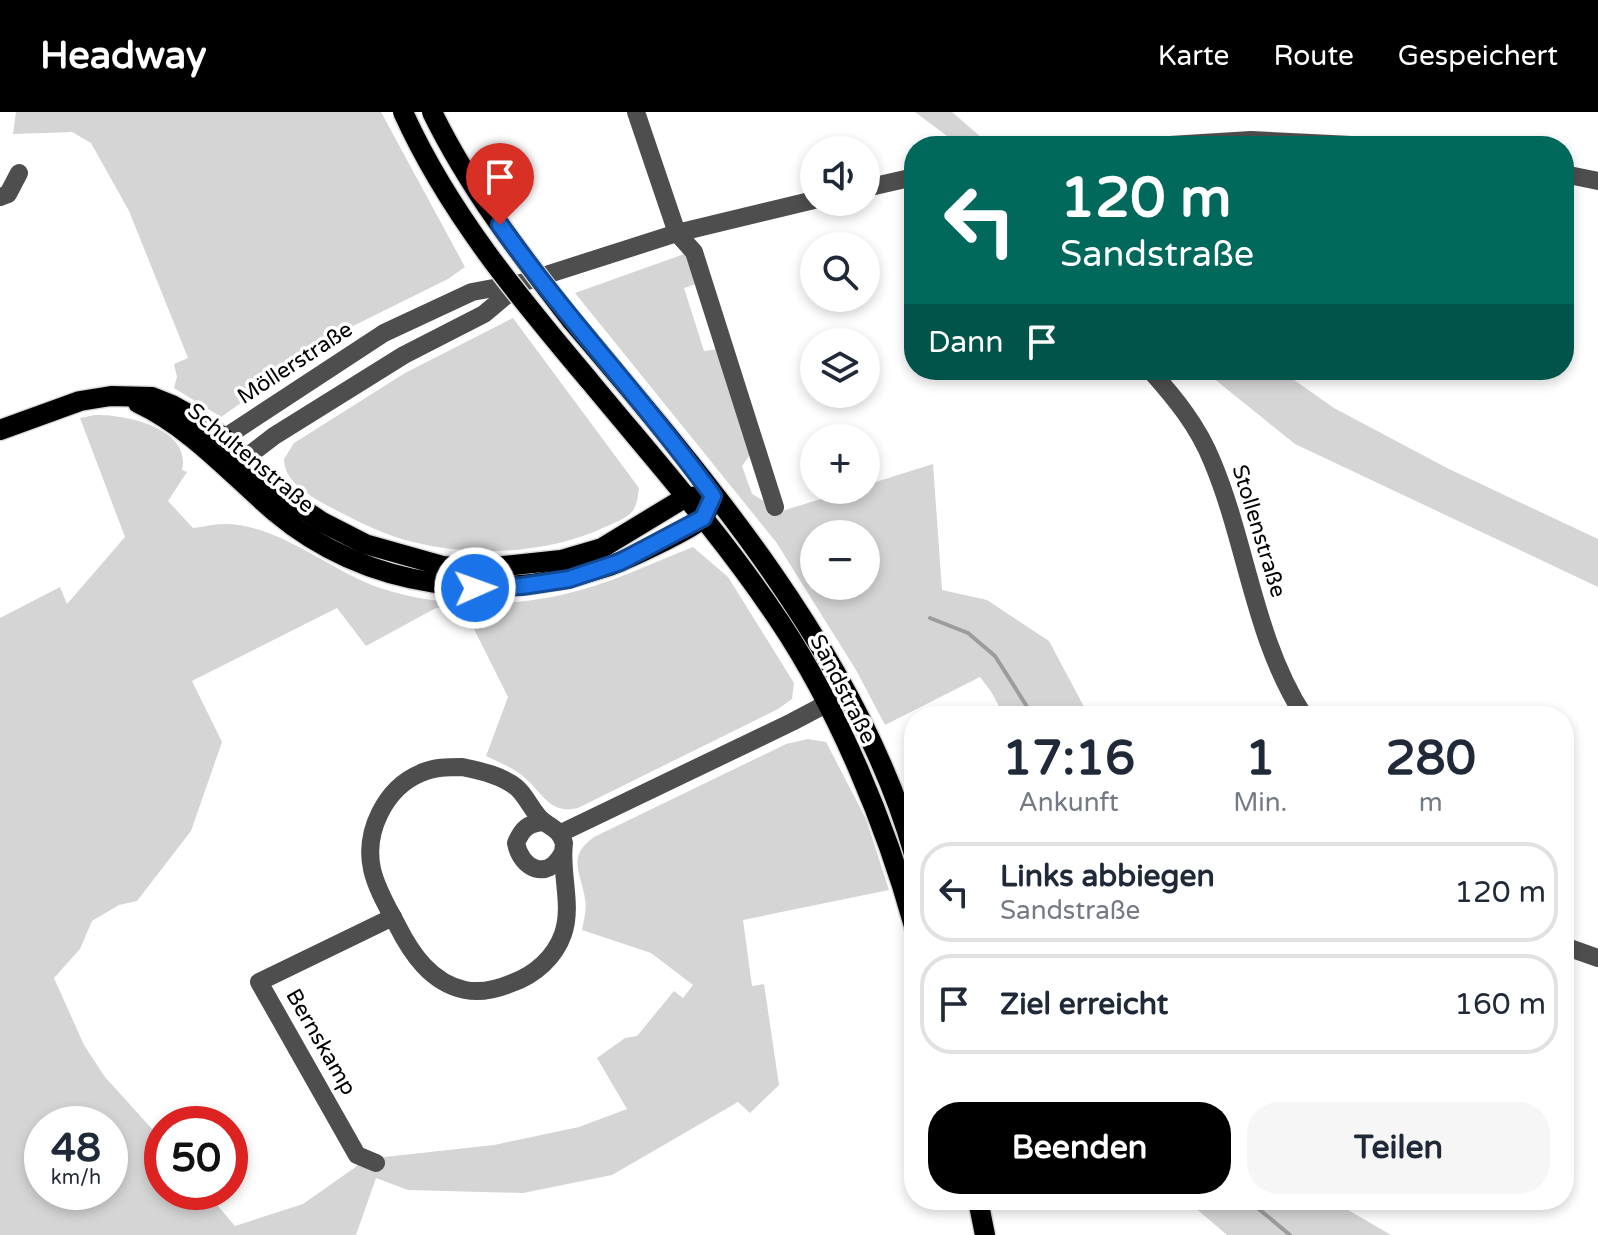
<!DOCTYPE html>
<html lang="de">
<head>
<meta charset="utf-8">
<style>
  :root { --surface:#fff; --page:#f6f6f7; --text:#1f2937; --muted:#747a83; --line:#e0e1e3; --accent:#000 }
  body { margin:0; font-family:"Varela Round",sans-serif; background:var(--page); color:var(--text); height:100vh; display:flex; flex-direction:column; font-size:30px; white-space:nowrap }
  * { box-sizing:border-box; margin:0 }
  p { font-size:26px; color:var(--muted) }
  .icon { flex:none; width:44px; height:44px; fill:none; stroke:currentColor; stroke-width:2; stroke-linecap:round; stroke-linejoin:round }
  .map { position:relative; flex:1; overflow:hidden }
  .side { position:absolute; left:904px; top:594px; width:670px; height:504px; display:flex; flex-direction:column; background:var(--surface); border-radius:32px; box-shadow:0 4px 12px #0003 }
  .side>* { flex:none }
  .top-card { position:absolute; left:904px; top:24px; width:670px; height:244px; border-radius:32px; box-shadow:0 4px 12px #0003; background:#00695c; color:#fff; overflow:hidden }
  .controls { position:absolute; left:800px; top:24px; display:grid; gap:16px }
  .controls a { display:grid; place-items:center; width:80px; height:80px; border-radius:50%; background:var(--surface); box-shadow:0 4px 12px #0003; font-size:40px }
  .speed { position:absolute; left:24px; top:994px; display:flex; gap:16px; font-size:40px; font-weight:700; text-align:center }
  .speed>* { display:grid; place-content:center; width:104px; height:104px; border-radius:50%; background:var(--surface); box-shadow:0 4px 12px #0003; line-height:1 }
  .speed small { font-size:20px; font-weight:400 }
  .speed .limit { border:12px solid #d22; background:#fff; color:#111 }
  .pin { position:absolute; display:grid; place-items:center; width:68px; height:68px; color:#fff; margin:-82px -34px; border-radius:50% 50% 50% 0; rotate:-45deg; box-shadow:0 0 8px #0007 }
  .pin .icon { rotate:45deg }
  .me { position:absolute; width:88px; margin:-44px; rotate:88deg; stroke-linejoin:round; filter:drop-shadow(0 0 6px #0008) }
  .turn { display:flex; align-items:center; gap:28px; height:168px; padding:0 24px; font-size:36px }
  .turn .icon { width:104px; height:104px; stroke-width:2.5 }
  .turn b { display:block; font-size:56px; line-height:68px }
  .then { display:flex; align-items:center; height:76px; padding:0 24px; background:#0003; gap:16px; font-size:30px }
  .eta { display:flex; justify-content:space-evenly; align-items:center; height:136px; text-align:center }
  .eta b { font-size:48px; font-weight:700; line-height:56px }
  .button { display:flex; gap:16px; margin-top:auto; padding:16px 24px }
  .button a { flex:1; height:92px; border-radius:32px; background:var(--accent); color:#fff; font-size:32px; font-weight:700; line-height:92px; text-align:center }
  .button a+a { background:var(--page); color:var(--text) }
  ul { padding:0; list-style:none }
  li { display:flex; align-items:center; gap:24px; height:100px; margin:0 16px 12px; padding:0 8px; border:4px solid var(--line); border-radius:32px }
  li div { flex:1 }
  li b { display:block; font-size:30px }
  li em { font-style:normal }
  header { display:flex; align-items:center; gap:48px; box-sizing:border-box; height:112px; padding:0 40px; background:var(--accent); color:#fff }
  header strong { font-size:38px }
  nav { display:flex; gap:44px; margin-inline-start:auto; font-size:28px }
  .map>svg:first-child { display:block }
</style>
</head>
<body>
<header>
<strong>Headway</strong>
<nav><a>Karte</a><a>Route</a><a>Gespeichert</a></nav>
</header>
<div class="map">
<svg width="1598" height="1123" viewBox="0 0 1598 1123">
  <rect width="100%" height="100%" fill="#fff"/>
  <g fill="#d5d5d5" fill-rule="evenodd">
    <polygon points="16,0 381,0 465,155 448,167 347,217 221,305 174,276 177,265 174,252 188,246 129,99 91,31 72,20 13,22"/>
    <polygon points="915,0 952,0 989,32 952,34 951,27"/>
    <path d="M687 141 699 171 684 176 704 239 718 237 750 343 742 354 752 382 764 389 769 403 850 378H866V373L933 352 942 478 987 488 1049 529 1089 604H1004L992 581 980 565 885 613 856 558 776 430 575 181ZM814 422H866V474H814Z"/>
    <path d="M513 206 639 376C638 384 637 393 632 400 625 407 614 411 605 415 547 442 475 445 413 430 383 423 355 408 328 394 310 384 284 370 284 347L294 331 405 261Z"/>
    <polygon points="1203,258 1280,258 1334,296 1447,356 1598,427 1598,475 1295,332"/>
    <path d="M95 303C125 302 192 316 182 358L187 360 168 389 193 416C203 415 213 412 223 412 278 411 330 459 380 476 438 495 502 496 561 483 607 473 650 452 693 435L728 465 794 571 792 587 778 597 578 696C551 703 543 682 526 667 515 656 500 651 486 644L508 585 464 497 436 496 366 534 337 496 192 569 222 630 191 719 137 789 119 793 92 809 80 837 54 866 84 933 105 965 162 1028V1080H206L235 1114 303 1092 357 1054 359 1035 384 1045 494 1033 579 1015 627 997 597 946 625 926 637 924 674 879 683 886 693 873 651 841 582 818C584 808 587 797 585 787 581 760 566 745 594 725L786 632 808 627 826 630 866 707 889 778 743 808 752 874 764 872 779 973 750 1001 738 990 612 1063 523 1081 408 1078 376 1066 356 1123H0V506L60 475 67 492 125 425 80 306ZM42 1012H110V1080H42Z"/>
    <polygon points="1186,1088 1331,1088 1391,1123 1227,1123"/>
  </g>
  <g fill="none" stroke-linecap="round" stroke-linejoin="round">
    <g stroke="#9c9c9c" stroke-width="4">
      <polyline points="930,506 968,521 995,544 1033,604"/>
      <polyline points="1248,1088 1290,1123"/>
    </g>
    <g stroke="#dbdbdb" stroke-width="23">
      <g id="major">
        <path d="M571 208C702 362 858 544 914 742"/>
        <path d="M588 267C654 347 723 424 780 510 838 597 886 713 914 814"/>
        <path d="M138 291C191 316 231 362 275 400 368 478 494 492 606 455 622 450 693 417 703 406 708 401 710 390 713 384"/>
        <polyline points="0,318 80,289 111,284 152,285 172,293 199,308 224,326 278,380 322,410 365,432 443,454 485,456 561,448 602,436 686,385 713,384"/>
        <polyline points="978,1088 985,1123"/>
      </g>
    </g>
    <g stroke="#4e4e4e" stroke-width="18">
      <polyline points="636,0 677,121 694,140 775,395"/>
      <polyline points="1154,34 1251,28 1372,34"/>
      <polyline points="1564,62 1598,69"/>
      <polyline points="866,76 914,65"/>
      <polyline points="0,85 8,82 19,61"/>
      <path d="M1150 258C1175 286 1198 314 1212 349 1247 432 1254 527 1304 604"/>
      <polyline points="222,337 224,326 384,221 472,180 521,171 677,121 814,88"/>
      <polyline points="233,348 244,347 274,324 404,243 484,202 521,171"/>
      <path d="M462 655C480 659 501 663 516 675 527 684 532 700 543 709 553 717 559 717 564 731 560 761 573 793 563 822 555 845 535 863 512 871 498 877 481 881 465 878 431 871 411 841 397 813 388 796 376 776 372 757 364 720 385 676 421 661 434 655 448 655 462 655Z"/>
      <path d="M544 710C528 711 522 717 516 731 521 757 547 769 562 742"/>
      <polyline points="561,721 792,610 847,581"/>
      <polyline points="1564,834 1598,846"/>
      <polyline points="376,1051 357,1043 259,870 393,805"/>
    </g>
    <use href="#major" stroke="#000" stroke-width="20"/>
    <g stroke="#dbdbdb" stroke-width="23" stroke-linecap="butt">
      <g id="major-bridge">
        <path d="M403 0C448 100 518 184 588 267"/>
        <path d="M432 0C469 76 520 142 571 208"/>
      </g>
    </g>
    <use href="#major-bridge" stroke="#000" stroke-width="20"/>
  </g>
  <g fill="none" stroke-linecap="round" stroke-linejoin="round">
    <g stroke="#114b97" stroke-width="20">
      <path id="route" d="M475 476 522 474 569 467 620 450 703 406 713 384C646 290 566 207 500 113"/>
    </g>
    <use href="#route" stroke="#1a73e8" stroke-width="14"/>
  </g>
  <g text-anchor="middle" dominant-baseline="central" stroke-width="7" stroke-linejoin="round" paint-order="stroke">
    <g font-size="22" fill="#000" stroke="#fff">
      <text transform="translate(295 251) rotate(-33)">Möllerstraße</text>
      <text transform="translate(251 346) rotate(40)">Schultenstraße</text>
      <text transform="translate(1259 419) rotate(73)">Stollenstraße</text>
      <text transform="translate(843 577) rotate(63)">Sandstraße</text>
      <text transform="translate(321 930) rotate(60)">Bernskamp</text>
    </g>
  </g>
</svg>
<div class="controls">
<a><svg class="icon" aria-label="sound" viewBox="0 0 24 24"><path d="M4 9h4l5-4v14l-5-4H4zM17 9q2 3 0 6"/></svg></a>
<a><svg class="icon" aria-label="search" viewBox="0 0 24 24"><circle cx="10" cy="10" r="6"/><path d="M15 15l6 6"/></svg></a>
<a><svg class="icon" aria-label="layers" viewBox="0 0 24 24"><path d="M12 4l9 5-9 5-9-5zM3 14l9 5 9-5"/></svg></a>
<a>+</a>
<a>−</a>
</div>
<div class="speed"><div>48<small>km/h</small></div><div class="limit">50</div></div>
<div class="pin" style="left:500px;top:113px;background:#d93025"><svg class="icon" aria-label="arrive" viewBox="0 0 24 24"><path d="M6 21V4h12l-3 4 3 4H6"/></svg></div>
<svg class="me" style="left:475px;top:476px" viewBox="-20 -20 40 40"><circle r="17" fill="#1a73e8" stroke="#fff" stroke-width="3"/><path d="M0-11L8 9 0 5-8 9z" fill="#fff"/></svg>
<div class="top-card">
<div class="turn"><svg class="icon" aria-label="left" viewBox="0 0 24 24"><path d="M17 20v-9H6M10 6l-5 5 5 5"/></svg><div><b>120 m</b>Sandstraße</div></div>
<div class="then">Dann<svg class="icon" aria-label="arrive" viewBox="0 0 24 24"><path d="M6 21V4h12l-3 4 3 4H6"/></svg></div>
</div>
<section class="side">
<div class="eta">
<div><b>17:16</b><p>Ankunft</p></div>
<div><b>1</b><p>Min.</p></div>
<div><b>280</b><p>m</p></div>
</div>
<ul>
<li><svg class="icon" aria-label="left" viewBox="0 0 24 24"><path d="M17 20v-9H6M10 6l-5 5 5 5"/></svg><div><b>Links abbiegen</b><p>Sandstraße</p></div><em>120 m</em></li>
<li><svg class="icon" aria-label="arrive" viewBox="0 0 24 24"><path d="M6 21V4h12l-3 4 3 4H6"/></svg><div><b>Ziel erreicht</b></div><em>160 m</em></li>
</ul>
<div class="button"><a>Beenden</a><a>Teilen</a></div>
</section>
</div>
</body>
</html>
